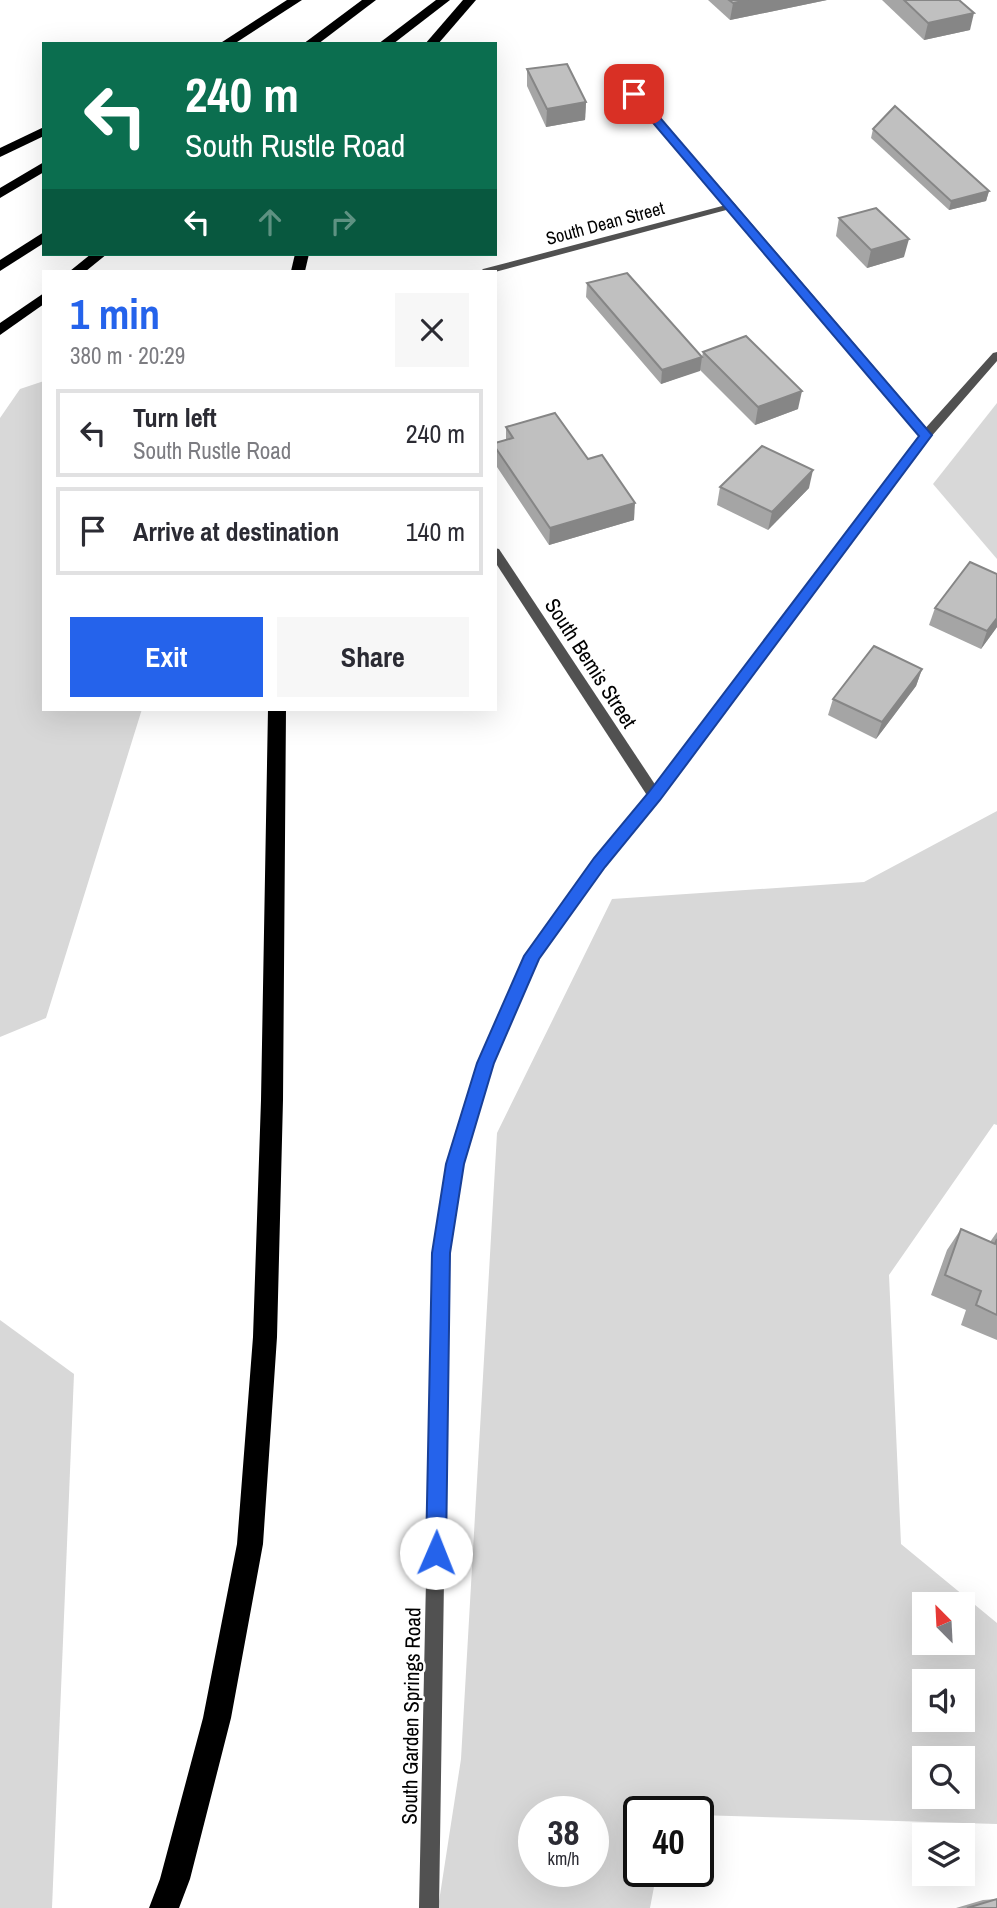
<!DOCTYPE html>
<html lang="en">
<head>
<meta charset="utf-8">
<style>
  :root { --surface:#fff; --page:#f7f7f7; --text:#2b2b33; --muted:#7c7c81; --line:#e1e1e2; --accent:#2563eb }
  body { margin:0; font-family:"Archivo Narrow",sans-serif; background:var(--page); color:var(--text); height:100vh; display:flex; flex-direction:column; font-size:26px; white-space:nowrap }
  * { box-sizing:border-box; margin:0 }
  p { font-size:23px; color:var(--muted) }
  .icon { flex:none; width:38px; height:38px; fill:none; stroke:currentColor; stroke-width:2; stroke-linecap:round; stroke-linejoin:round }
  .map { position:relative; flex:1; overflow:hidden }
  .details { position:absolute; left:42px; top:270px; width:455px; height:441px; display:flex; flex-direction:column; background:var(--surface); border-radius:0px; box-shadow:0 7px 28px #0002 }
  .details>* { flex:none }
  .banner { position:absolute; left:42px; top:42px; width:455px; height:214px; border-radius:0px; box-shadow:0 7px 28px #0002; background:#0b6e4f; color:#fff; overflow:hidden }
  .needle { width:46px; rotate:336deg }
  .tools { position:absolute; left:912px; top:1592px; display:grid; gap:14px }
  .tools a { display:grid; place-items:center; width:63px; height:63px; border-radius:0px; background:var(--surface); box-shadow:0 7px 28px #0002; font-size:35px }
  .speed { position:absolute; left:518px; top:1796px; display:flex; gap:14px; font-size:35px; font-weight:700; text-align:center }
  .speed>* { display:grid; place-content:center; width:91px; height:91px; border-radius:50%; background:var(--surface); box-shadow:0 7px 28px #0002; line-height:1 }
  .speed small { font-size:18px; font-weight:400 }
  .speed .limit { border:4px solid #111; border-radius:10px; background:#fff; color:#111 }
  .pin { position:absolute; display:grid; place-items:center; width:60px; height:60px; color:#fff; margin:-30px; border-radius:14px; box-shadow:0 4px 10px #0006 }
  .me { position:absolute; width:77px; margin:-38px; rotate:1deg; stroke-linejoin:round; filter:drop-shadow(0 0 5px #0008) }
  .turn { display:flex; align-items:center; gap:24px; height:147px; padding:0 28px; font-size:32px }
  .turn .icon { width:91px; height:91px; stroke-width:2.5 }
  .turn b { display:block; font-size:49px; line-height:60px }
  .lanes { display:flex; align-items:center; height:66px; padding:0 28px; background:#0003; justify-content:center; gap:35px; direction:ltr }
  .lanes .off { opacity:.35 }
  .round { display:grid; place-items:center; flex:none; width:74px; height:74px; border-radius:0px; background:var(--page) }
  .summary { display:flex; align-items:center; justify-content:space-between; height:119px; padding:0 28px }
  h1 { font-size:42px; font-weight:700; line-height:52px; color:var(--accent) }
  .action { display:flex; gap:14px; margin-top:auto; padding:14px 28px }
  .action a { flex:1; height:80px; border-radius:0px; background:var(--accent); color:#fff; font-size:28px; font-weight:700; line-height:80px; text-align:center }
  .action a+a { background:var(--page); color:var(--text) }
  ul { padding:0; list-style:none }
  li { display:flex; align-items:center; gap:21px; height:88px; margin:0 14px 10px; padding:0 14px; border:4px solid var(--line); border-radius:0px }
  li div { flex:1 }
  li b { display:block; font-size:26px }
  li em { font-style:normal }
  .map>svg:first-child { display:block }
</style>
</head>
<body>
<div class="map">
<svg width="997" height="1908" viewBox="0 0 997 1908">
  <rect width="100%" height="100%" fill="#fff"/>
  <g fill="#d8d8d8" fill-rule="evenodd">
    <polygon points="44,381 44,709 142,709 46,1018 0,1037 0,418 20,389"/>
    <polygon points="997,403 997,559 933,484"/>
    <path d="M997 811V1125L994 1124 889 1275 901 1544 997 1623V1824L698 1815V1811H639V1871H657L650 1908H438L461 1759 497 1133 612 899 864 882ZM924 1605H962V1643H924ZM924 1682H962V1720H924ZM924 1759H962V1797H924ZM534 1811H593V1871H534Z"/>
    <polygon points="0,1320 74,1374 52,1908 0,1908"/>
  </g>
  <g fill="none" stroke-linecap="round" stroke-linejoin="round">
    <g fill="#515151" fill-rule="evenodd">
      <polygon points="615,74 621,74 735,204 930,432 930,438 922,438 730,209 495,272 481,271 483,269 726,205 615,78"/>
      <polygon points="495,548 499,549 660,792 662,796 660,800 650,800 495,562"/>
    </g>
    <polygon fill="#515151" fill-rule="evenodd" points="997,352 997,361 930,438 660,800 605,866 538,959 493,1063 463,1164 449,1253 439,1908 419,1908 433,1253 447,1164 479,1063 527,952 595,858 650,792 922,432 993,353"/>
    <g fill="#000" fill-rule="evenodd">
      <polygon points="287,0 302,0 234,44 219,44"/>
      <polygon points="362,0 376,0 318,44 303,44"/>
      <polygon points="436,0 450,0 393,44 378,44"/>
      <polygon points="463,0 476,0 438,44 425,44"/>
      <polygon points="44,127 44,136 0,157 0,148"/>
      <polygon points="44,162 44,172 0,198 0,188"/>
      <polygon points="44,232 44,243 0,271 0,260"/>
      <polygon points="91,254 107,254 86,271 70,271"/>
      <polygon points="295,254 309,254 305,271 291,271"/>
      <polygon points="44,293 44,304 0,335 0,323"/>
      <polygon points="268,709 286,709 283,1100 277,1337 263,1544 231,1718 190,1879 179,1908 149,1908 160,1879 203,1718 237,1544 253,1337 261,1100"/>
    </g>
  </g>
  <g fill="#a5a5a5">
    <polygon points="708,0 827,0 730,20"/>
    <polygon points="882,0 959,0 970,30 924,40"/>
    <polygon points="527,69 586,102 585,120 546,127 527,86"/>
    <polygon points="873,129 989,191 986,201 949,210 871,138"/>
    <polygon points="839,218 904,257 867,268 836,236"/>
    <polygon points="587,283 702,357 703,352 798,409 755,425 700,370 661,384 586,297"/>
    <polygon points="506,427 634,520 549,545 495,464 495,443 506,440"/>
    <polygon points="720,487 809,488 768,530 717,505"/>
    <polygon points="935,608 997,627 981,649 929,625"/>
    <polygon points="922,669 916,686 876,739 828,715 833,699"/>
    <polygon points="961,1229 990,1242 997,1232 997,1340 961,1325 966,1310 931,1295 947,1250"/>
    <polygon points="997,1899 997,1908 956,1908 983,1900"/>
  </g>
  <g fill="#868686">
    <polygon points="748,0 827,0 730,20 733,3"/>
    <polygon points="974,13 970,30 924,40 928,23"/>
    <polygon points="586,102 585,120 546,127 547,109"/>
    <polygon points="989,191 986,201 949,210 951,201"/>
    <polygon points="909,239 904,257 867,268 871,250"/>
    <polygon points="702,357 700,371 661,384 662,370"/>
    <polygon points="802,391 798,409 755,425 758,407"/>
    <polygon points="813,470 809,488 768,530 772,512"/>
    <polygon points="635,503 634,520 549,545 550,528"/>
    <polygon points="997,618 997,627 981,649 987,631"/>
    <polygon points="922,669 916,686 876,739 882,722"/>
  </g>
  <g fill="#c0c0c0" stroke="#868686" stroke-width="2">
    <polygon points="729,0 748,0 733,3"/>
    <polygon points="904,0 959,0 974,13 928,23"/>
    <polygon points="567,64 586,102 547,109 527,69"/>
    <polygon points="895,106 989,191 951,201 873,129"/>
    <polygon points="876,208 909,239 871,250 839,218"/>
    <polygon points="627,273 702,357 662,370 587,283"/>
    <polygon points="746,336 802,391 758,407 703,352"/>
    <polygon points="555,413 588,459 602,455 635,503 550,528 495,447 495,443 513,438 506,427"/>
    <polygon points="762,446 813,470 772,512 720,487"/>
    <polygon points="970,562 997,574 997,618 987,631 935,608"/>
    <polygon points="874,646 922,669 882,722 833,699"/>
    <polygon points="961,1229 995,1244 997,1239 997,1315 976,1305 981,1291 945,1275"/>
    <polygon points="997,1899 997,1908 967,1908"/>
  </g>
  <polygon fill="#2563eb" stroke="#184099" stroke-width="2" points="631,92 638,92 932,435 660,800 605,867 539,959 494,1063 464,1164 450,1253 446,1553 443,1560 436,1563 428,1560 426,1553 432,1253 446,1164 477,1063 524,956 594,858 649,792 919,436 631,97"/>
  <g text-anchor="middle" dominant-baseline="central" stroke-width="5" stroke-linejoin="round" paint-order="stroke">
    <g font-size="18" fill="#000" stroke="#fff">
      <text transform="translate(605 223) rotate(-15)">South Dean Street</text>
    </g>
    <g font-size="21" fill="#000" stroke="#fff">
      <text transform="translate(591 663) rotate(57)">South Bemis Street</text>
      <text transform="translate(411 1716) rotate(-89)">South Garden Springs Road</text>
    </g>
  </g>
</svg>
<div class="tools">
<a><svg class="needle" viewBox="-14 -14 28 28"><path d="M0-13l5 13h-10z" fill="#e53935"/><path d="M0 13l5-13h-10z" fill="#7c7c81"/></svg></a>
<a><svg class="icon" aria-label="sound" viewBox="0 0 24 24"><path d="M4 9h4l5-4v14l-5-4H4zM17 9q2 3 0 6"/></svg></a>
<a><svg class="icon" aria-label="search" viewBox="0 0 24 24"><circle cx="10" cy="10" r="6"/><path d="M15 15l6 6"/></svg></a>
<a><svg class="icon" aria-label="layers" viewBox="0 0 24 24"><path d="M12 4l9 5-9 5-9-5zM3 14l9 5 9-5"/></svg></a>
</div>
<div class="speed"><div>38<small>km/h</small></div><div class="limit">40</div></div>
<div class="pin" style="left:634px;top:94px;background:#d93025"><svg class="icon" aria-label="arrive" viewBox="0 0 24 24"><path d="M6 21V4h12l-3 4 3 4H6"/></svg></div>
<svg class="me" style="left:436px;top:1553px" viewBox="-20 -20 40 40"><circle r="19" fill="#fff"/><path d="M0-13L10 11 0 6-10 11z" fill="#2563eb"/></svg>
<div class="banner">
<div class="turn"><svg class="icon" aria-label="left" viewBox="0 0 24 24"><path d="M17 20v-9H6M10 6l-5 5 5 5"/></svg><div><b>240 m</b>South Rustle Road</div></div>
<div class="lanes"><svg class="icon" aria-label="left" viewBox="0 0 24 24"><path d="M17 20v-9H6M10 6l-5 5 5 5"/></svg><svg class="icon off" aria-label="ahead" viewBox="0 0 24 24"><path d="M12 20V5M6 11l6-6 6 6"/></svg><svg class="icon off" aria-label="right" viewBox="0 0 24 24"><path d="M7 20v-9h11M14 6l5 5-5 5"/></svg></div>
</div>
<section class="details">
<div class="summary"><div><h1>1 min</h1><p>380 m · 20:29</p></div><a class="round"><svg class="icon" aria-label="close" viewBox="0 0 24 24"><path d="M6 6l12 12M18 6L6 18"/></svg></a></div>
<ul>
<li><svg class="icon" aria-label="left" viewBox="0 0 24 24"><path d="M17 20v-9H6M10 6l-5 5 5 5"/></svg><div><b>Turn left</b><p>South Rustle Road</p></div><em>240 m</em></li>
<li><svg class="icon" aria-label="arrive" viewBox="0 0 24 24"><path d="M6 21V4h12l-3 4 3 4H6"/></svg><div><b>Arrive at destination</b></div><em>140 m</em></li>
</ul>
<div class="action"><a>Exit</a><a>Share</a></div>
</section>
</div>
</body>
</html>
